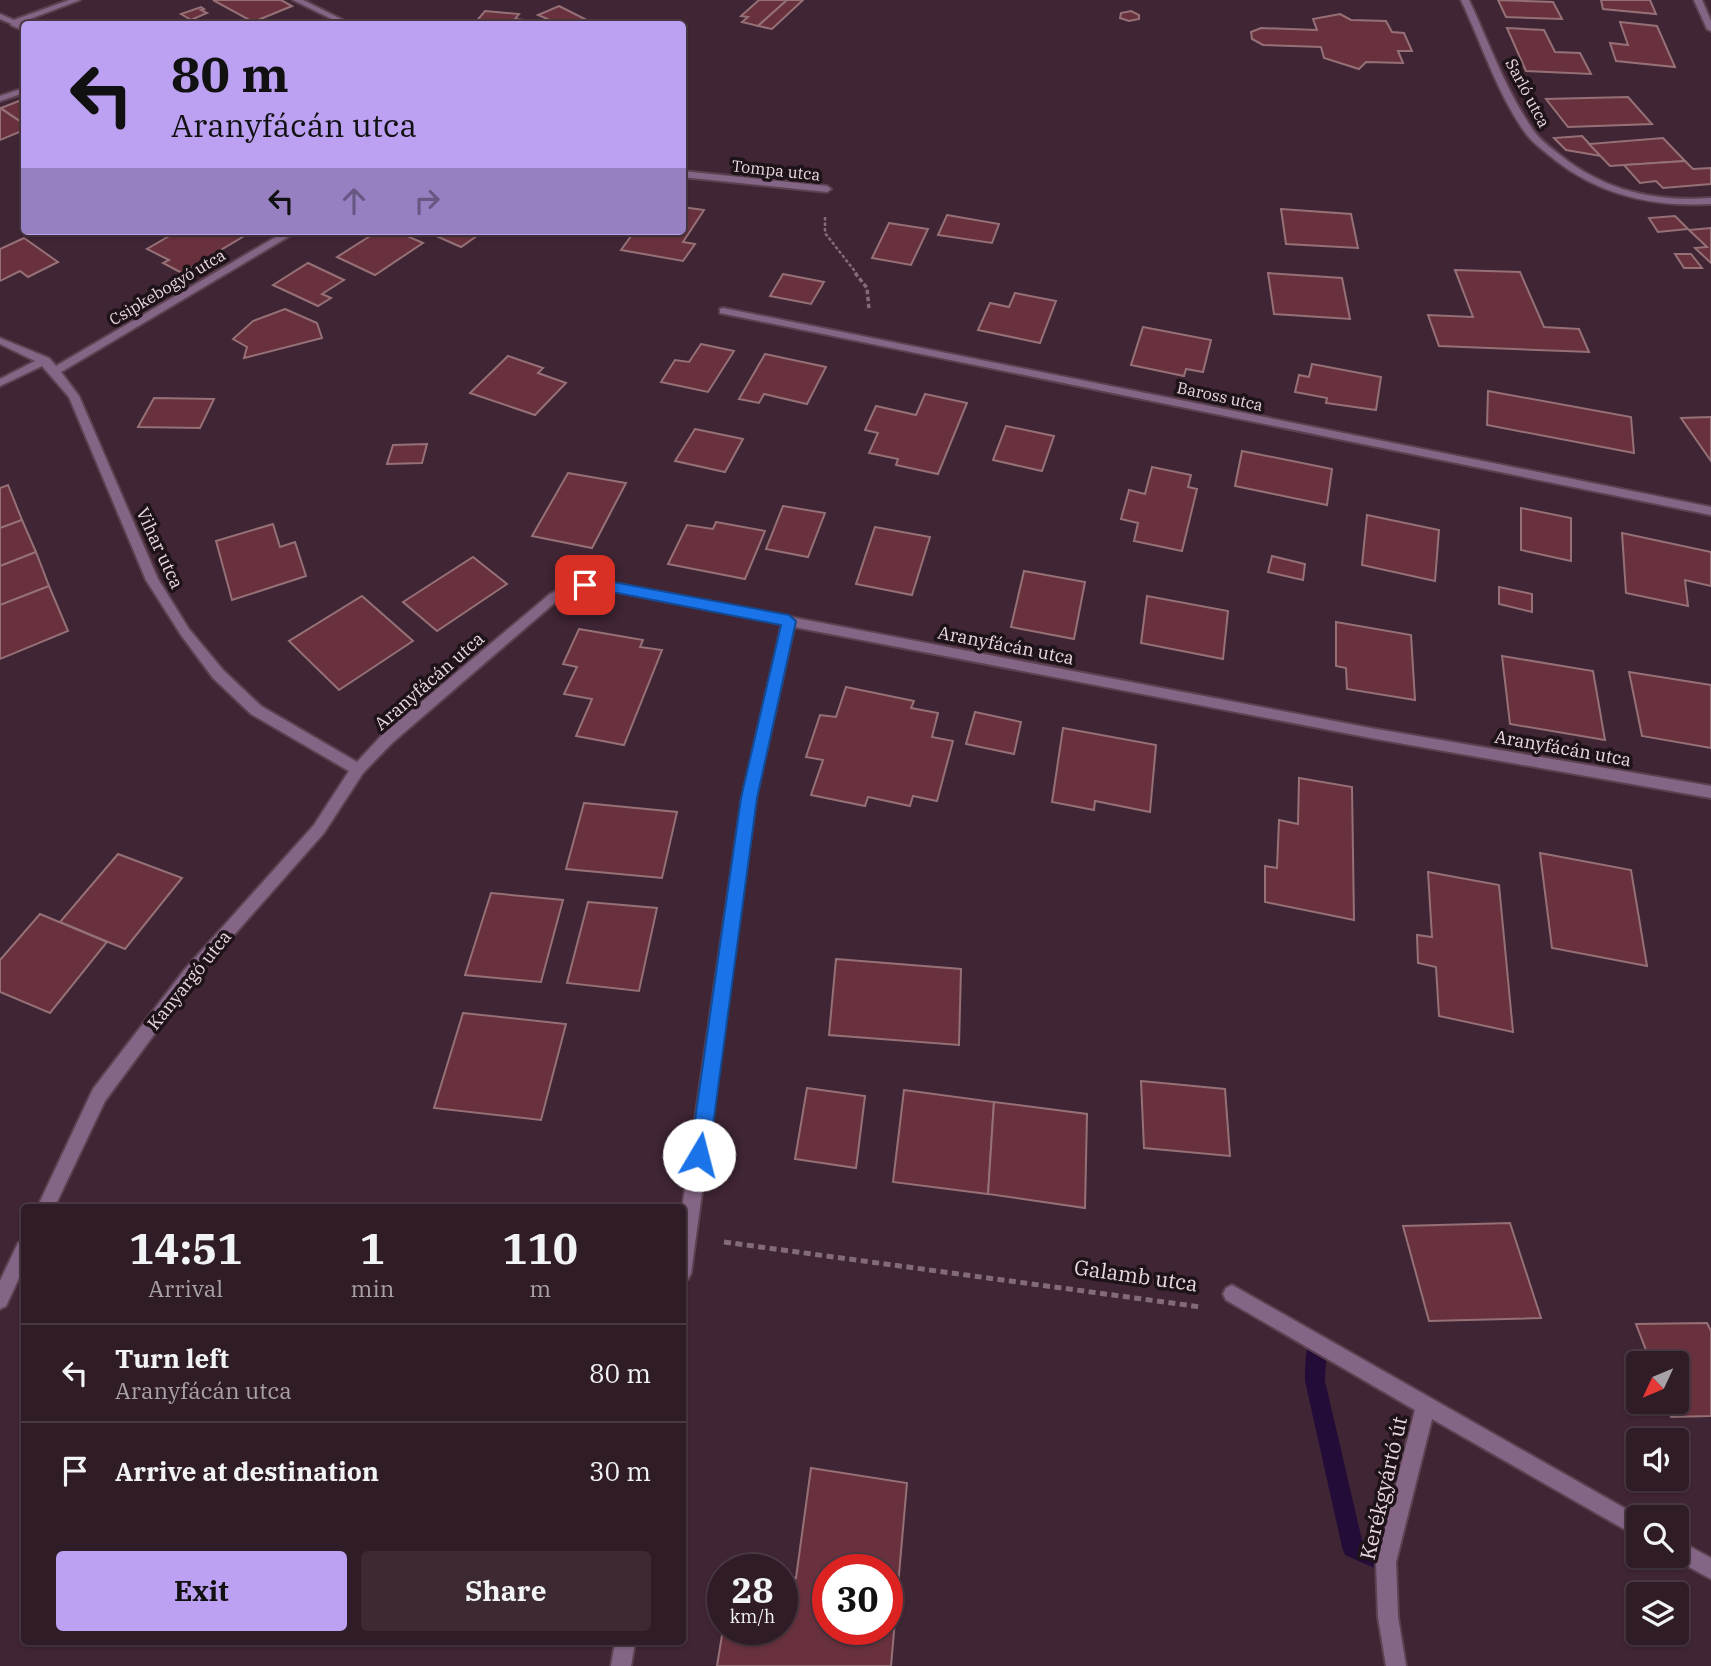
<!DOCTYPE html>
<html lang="en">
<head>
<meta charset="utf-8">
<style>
  :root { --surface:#301c27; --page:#3c2933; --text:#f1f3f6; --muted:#a8a1a7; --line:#4b3a44; --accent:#bca0f2 }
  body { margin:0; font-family:"IBM Plex Serif",serif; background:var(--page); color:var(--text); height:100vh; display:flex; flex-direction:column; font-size:26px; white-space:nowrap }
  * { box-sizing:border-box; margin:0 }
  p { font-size:23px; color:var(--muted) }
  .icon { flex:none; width:38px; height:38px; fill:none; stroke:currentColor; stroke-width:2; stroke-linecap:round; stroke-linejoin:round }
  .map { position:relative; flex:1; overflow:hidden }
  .drawer { position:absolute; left:21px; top:1204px; width:665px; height:441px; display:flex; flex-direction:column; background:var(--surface); border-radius:7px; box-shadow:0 2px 5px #0004,0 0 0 2px var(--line) }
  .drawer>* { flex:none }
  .guide { position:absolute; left:21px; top:21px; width:665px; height:214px; border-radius:7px; box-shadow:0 2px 5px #0004,0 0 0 2px var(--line); background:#bca0f2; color:#111; overflow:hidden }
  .needle { width:46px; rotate:226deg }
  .buttons { position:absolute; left:1626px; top:1351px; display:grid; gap:14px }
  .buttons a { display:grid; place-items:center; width:63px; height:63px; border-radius:7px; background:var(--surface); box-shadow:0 2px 5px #0004,0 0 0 2px var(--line); font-size:35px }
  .speed { position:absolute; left:707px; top:1554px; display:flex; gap:14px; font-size:35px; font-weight:700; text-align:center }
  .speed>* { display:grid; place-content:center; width:91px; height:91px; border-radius:50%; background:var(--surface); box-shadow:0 2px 5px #0004,0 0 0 2px var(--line); line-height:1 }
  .speed small { font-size:18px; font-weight:400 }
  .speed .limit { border:10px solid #d22; background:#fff; color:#111 }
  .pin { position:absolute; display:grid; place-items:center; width:60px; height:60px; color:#fff; margin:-30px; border-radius:14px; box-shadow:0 4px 10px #0006 }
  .me { position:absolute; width:77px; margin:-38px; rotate:8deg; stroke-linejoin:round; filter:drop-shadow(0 0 5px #0008) }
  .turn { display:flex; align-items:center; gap:24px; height:147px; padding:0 35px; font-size:32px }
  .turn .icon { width:91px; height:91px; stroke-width:2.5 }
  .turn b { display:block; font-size:49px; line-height:60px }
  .lanes { display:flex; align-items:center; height:66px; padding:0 35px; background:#0003; justify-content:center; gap:35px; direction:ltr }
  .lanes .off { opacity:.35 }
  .eta { display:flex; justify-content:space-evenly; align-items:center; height:119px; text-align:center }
  .eta b { font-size:42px; font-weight:700; line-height:49px }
  .action { display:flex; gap:14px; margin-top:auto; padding:14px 35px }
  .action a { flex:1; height:80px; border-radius:7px; background:var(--accent); color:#111; font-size:28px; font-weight:700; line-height:80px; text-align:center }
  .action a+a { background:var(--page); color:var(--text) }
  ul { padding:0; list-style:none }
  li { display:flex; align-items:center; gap:21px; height:98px; padding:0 35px; border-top:2px solid var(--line) }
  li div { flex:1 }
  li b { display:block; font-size:26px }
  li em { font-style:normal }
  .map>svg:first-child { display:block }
</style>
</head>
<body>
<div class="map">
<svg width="1711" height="1666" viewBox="0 0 1711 1666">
  <rect width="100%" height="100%" fill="#402534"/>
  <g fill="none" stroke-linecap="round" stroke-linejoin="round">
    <path fill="#230c38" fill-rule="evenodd" d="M1318 1333 1325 1336C1329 1346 1325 1368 1325 1381L1362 1540 1394 1554 1397 1562 1394 1570 1386 1573 1345 1555 1342 1547 1305 1381C1305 1365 1305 1351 1311 1336Z"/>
  </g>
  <g fill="#69313e" stroke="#957177" stroke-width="2" fill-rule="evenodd">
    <polygon points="213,0 281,0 292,6 253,22"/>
    <polygon points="759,0 787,0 758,26 742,22 748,17 741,16"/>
    <polygon points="787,0 803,0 772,29 758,26"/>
    <polygon points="1498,0 1553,2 1562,19 1506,17"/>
    <polygon points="1601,0 1650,0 1656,14 1603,9"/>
    <polygon points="559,6 589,21 581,24 559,24 538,15"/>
    <polygon points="201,7 204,9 201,10 207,13 191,20 181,14"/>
    <polygon points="485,11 519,14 515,19 553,23 474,24"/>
    <polygon points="1131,11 1139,15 1139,19 1129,21 1120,18 1121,13"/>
    <polygon points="1340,14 1351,20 1386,21 1392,32 1404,33 1412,51 1398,51 1403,63 1366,62 1359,69 1324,58 1321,47 1263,45 1252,39 1251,32 1261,28 1317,30 1313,19"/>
    <polygon points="1620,22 1657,26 1675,67 1616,61 1610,43 1628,45"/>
    <polygon points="1507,28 1544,30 1555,52 1580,53 1591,74 1526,71"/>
    <polygon points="1628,97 1652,124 1568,127 1546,99"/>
    <polygon points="24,99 24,124 1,108"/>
    <polygon points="0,108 24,124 24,130 0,140"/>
    <polygon points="1582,136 1601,156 1566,150 1554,138"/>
    <polygon points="1663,138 1685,161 1610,166 1589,144"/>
    <polygon points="1685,161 1693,169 1711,168 1711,184 1663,188 1656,181 1640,183 1624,165"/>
    <polygon points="682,207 704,210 683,242 695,244 683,261 621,250 634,232 682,231"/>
    <polygon points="1281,209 1351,214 1358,248 1286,244"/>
    <polygon points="947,215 999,224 992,243 938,235"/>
    <polygon points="1675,216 1688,229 1658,232 1649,218"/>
    <polygon points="889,223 928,229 911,265 872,258"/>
    <polygon points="1711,228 1711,263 1695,248 1707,247 1689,230"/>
    <polygon points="178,231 248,231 251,232 182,273 163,263 169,260 147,249"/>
    <polygon points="378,231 396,231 423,243 375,275 337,257"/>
    <polygon points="425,231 484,231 461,247"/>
    <polygon points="24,238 58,262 28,277 20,271 0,281 0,249"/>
    <polygon points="1675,254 1691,254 1702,268 1684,268"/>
    <polygon points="308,263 344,280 322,294 331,298 318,306 273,285"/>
    <polygon points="1455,270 1520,272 1544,327 1579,329 1589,352 1439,346 1428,315 1473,317"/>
    <polygon points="1268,273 1342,278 1350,319 1274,314"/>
    <polygon points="783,274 824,282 811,304 770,296"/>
    <polygon points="1015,293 1056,301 1040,343 978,330 990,303 1009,307"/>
    <polygon points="285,309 317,323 322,338 244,358 247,347 233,339 253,321"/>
    <polygon points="1143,327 1211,340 1203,372 1186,369 1184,376 1131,365"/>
    <polygon points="701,344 734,351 708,392 661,382 675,360 689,362"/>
    <polygon points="765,354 826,367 807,404 764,394 759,403 739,399"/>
    <polygon points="508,356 543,368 538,373 566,383 535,415 470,393"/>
    <polygon points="1312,364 1381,377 1376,410 1326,403 1327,398 1295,392 1299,375 1309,377"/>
    <polygon points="1488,391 1631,417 1634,453 1487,425"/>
    <polygon points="925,394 967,403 938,474 896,465 898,459 869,453 878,433 865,430 876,406 916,415"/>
    <polygon points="154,398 214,399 200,428 138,427"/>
    <polygon points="1711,417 1711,461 1681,418"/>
    <polygon points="1006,426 1054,436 1042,471 993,460"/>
    <polygon points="695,429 743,439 725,472 675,461"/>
    <polygon points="427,444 422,463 387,464 393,445"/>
    <polygon points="1242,451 1332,469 1327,505 1235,486"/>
    <polygon points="1152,467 1191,475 1188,487 1197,489 1182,551 1134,541 1138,523 1121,519 1129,490 1145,494"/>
    <polygon points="568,473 626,483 592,548 532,536"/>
    <polygon points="8,485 22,520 0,528 0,488"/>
    <polygon points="783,506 825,513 808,557 766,549"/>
    <polygon points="1521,508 1571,518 1571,561 1521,550"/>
    <polygon points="1367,515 1439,530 1435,581 1362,565"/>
    <polygon points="22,520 36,552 0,566 0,528"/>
    <polygon points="716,522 765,531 745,579 668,564 687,525 713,529"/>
    <polygon points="273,524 280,547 295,542 306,576 232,600 216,541"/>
    <polygon points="875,527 930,537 912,595 856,584"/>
    <polygon points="1622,533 1711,552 1711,586 1685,580 1688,606 1626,593"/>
    <polygon points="36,552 49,586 0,605 0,566"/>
    <polygon points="1272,556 1305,564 1303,580 1268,572"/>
    <polygon points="473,557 507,584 437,631 403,602"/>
    <polygon points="1024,571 1085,582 1074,639 1011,627"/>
    <polygon points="49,586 68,631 0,659 0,605"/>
    <polygon points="1499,587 1532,594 1532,612 1499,604"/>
    <polygon points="362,596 413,641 339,690 289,641"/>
    <polygon points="1147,596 1228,611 1223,659 1141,643"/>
    <polygon points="1336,622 1411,635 1415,700 1347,689 1346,668 1336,666"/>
    <polygon points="579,629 643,640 640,647 662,650 624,745 576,736 592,699 564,694 577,667 563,664"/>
    <polygon points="1502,656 1593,671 1605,740 1510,724"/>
    <polygon points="1629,672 1711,685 1711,748 1642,736"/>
    <polygon points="846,687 914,701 911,708 938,713 932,737 953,741 937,801 913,796 910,806 868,797 865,806 811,795 823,760 806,757 820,715 836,717"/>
    <polygon points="975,712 1021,722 1014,754 966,744"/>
    <polygon points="1063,728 1156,745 1150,812 1095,801 1094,810 1052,802"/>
    <polygon points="1299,778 1352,787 1354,920 1265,902 1265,866 1277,868 1279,820 1298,824"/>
    <polygon points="584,803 677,812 662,878 566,869"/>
    <polygon points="1540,853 1631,870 1647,966 1552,948"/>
    <polygon points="118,854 182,878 125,949 60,922"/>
    <polygon points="1428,872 1499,885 1513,1032 1439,1016 1436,967 1418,963 1417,935 1432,937"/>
    <polygon points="491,893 563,900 541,982 465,975"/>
    <polygon points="588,902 657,908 639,991 567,983"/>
    <polygon points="40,914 107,942 50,1013 0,992 0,960"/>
    <polygon points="836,959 961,969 959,1045 829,1035"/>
    <polygon points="463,1013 566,1024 541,1120 434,1108"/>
    <polygon points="1141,1081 1225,1089 1230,1156 1144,1148"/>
    <polygon points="807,1088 865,1096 856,1168 795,1159"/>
    <polygon points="904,1090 994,1102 988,1194 893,1182"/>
    <polygon points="994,1102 1087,1114 1085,1208 988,1194"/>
    <polygon points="1510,1223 1541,1318 1429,1321 1403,1226"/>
    <polygon points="1707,1323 1711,1331 1711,1416 1671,1417 1665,1402 1676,1402 1676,1363 1651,1363 1636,1324"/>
    <path d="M811 1468 907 1483 891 1666H717L723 1629H782V1576L796 1578ZM828 1570H887V1629H828Z"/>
  </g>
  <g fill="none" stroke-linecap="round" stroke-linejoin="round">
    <g stroke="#5b4250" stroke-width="4">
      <g id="lane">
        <polygon points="11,21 17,21 24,26 24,31 11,25"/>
        <polygon points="24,88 24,93 0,101 0,96"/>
      </g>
    </g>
    <g stroke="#5b4250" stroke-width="4">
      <g id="street">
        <polygon points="69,0 80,0 14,25 0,19 0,14 14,20"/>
        <polygon points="293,0 303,0 351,24 342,24"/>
        <path d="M1461 0H1469C1489 43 1506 91 1533 130 1540 140 1551 148 1560 155 1605 191 1655 202 1711 198V204C1654 207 1601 196 1555 160 1546 152 1535 145 1527 135 1498 96 1482 44 1461 0Z"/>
        <polygon points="1694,0 1702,0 1711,21 1711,31 1707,29"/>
        <polygon points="682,171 827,186 831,189 827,192 682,177"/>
        <polygon points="286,231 298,231 61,372 79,396 158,579 189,629 223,670 261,706 357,762 382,735 550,594 576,581 597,580 1376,729 1711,786 1711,798 1376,739 794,627 756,798 691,1273 688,1279 682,1282 682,1209 742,798 782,624 597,588 578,589 558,600 392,743 363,773 324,833 195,979 105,1101 54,1208 37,1208 93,1089 185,969 314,825 349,771 251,714 213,678 181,635 146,580 69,397 42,366 0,386 0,379 35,361 0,344 0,338 49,358 56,366"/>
        <polygon points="723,308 1711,507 1711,515 720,313 720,309"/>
        <polygon points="24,1240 24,1267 6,1306 0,1309 0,1281 18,1243"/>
        <polygon points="1232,1285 1640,1517 1638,1517 1638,1537 1432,1419 1396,1562 1398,1617 1406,1666 1386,1666 1378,1617 1376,1562 1415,1410 1226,1300 1223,1294 1226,1288"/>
        <polygon points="1676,1539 1711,1558 1711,1579 1669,1556 1676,1556"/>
        <polygon points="615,1642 635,1642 631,1666 611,1666"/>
      </g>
    </g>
    <polyline stroke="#836c78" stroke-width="2.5" stroke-dasharray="3.5 2" stroke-linecap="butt" points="825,217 825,233 857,274"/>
    <polyline stroke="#836c78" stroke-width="3.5" stroke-dasharray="4.5 2.5" stroke-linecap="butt" points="855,273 867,288 869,309"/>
    <polyline stroke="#836c78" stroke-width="5" stroke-dasharray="7 4.5" stroke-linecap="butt" points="724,1242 1201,1307"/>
    <use href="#lane" fill="#856586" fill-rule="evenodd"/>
    <use href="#street" fill="#856586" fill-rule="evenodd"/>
  </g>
  <polygon fill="#1a73e8" stroke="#114b97" stroke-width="2" points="597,579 789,615 796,621 757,798 709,1155 706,1162 699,1165 693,1162 690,1155 741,798 781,625 597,589 585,590 578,585 585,580"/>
  <g text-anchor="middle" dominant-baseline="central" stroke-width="7" stroke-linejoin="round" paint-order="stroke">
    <g font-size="16" fill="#ead8e1" stroke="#1f131a">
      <text transform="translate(1528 93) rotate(62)">Sarló utca</text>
      <text transform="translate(776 170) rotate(6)">Tompa utca</text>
      <text transform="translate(167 287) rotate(-31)">Csipkebogyó utca</text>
      <text transform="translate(1220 396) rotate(12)">Baross utca</text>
    </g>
    <g font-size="18" fill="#ead8e1" stroke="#1f131a">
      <text transform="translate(160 548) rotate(65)">Vihar utca</text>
      <text transform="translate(1006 645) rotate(11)">Aranyfácán utca</text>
      <text transform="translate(429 681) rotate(-41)">Aranyfácán utca</text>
      <text transform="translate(1563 748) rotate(10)">Aranyfácán utca</text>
      <text transform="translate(189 980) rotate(-51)">Kanyargó utca</text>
    </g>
    <g font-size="21" fill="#ead8e1" stroke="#1f131a">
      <text transform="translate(1136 1275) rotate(8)">Galamb utca</text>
      <text transform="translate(1383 1488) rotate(-77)">Kerékgyártó út</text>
    </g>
  </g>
</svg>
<div class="buttons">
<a><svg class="needle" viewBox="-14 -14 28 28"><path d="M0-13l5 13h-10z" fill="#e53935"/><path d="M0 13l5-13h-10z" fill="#a8a1a7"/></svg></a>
<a><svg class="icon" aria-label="sound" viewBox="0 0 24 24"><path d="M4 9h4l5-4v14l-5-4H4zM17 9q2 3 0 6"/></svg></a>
<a><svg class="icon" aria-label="search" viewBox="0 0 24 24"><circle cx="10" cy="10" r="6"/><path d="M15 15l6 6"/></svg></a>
<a><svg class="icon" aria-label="layers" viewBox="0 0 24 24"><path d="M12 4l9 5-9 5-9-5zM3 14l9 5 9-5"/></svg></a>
</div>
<div class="speed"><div>28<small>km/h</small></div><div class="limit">30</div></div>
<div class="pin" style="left:585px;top:585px;background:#d93025"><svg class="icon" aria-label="arrive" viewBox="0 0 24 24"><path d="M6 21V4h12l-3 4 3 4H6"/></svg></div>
<svg class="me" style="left:699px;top:1155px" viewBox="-20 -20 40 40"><circle r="19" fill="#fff"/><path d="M0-13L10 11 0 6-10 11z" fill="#1a73e8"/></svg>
<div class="guide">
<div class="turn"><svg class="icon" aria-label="left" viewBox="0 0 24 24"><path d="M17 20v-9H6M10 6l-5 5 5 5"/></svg><div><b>80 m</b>Aranyfácán utca</div></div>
<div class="lanes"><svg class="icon" aria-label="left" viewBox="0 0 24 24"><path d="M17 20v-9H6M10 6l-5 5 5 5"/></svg><svg class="icon off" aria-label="ahead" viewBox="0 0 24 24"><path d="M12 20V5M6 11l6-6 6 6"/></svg><svg class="icon off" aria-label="right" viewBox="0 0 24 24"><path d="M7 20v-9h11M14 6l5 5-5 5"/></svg></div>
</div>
<section class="drawer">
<div class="eta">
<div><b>14:51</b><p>Arrival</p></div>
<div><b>1</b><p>min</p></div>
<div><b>110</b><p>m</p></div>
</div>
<ul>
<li><svg class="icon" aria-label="left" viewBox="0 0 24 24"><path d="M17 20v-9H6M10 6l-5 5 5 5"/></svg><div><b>Turn left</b><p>Aranyfácán utca</p></div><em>80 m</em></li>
<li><svg class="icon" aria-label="arrive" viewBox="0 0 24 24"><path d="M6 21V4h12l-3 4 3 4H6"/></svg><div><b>Arrive at destination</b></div><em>30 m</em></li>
</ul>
<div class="action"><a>Exit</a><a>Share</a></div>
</section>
</div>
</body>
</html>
